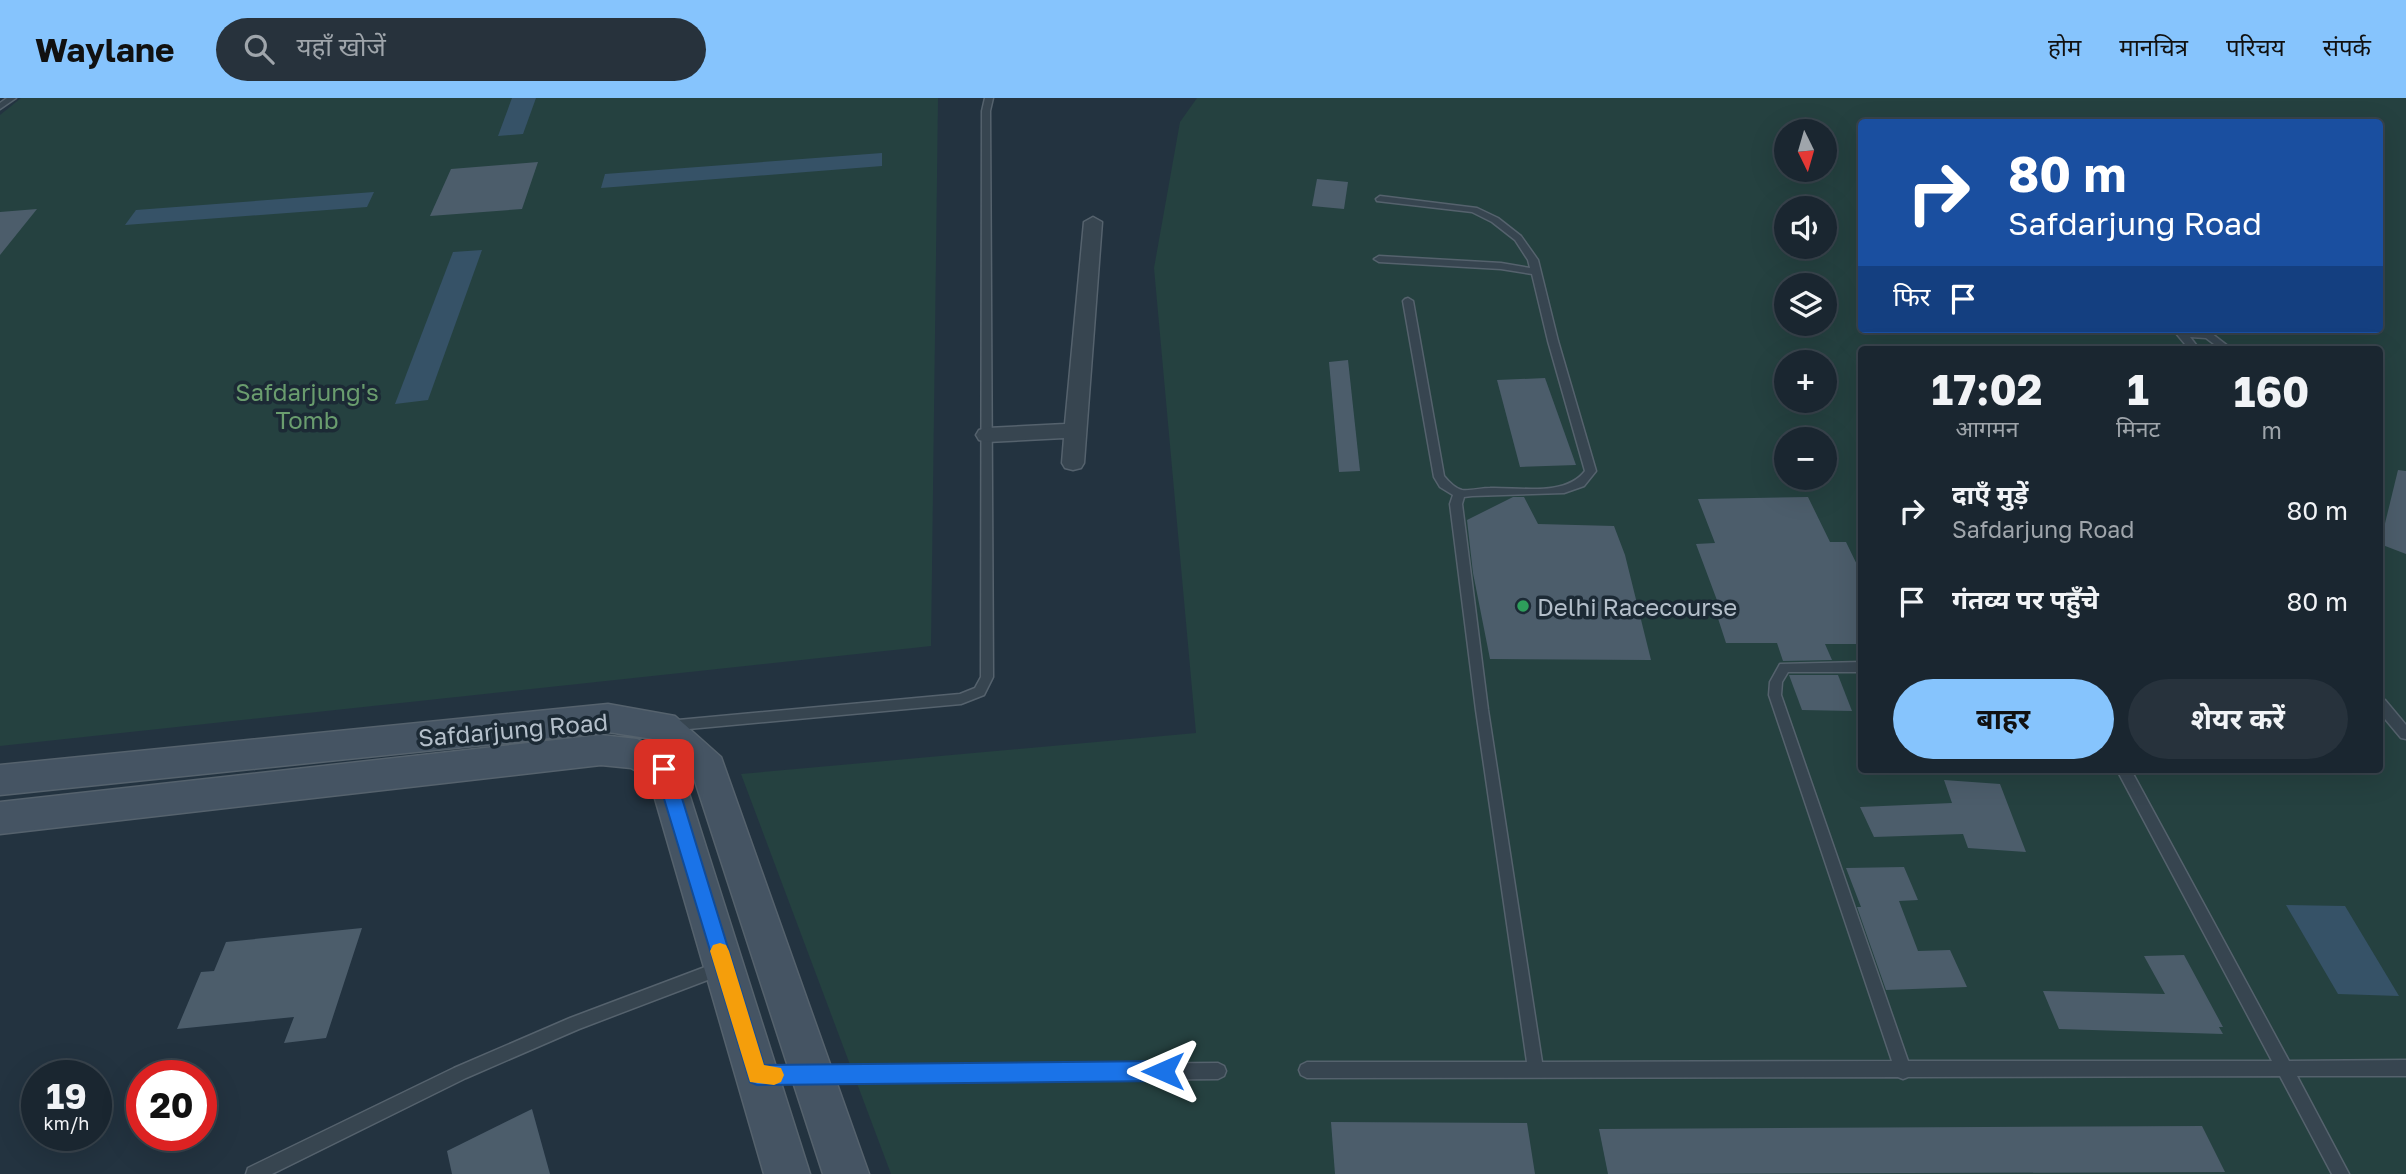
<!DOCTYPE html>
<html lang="hi">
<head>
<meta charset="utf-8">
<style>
  :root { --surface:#1a2630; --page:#27323c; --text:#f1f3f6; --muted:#9fa5ab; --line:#38434c; --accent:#86c4fd }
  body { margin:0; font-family:"Golos Text","Noto Sans Devanagari",sans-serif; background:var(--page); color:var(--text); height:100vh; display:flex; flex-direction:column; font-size:26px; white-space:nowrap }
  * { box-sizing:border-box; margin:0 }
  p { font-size:23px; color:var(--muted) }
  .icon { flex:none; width:38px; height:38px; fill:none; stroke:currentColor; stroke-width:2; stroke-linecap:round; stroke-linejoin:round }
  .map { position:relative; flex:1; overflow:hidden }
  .panel { position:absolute; left:1858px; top:248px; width:525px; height:427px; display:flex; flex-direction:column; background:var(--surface); border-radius:7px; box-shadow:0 7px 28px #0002,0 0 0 2px var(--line) }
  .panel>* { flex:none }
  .guide { position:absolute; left:1858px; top:21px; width:525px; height:214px; border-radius:7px; box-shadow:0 7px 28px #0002,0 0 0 2px var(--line); background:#1a4fa0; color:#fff; overflow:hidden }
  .needle { width:46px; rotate:175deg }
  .buttons { position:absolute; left:1774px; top:21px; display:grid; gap:14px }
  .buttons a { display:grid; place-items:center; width:63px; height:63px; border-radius:50%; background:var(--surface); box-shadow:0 7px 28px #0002,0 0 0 2px var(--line); font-size:35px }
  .speed { position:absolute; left:21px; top:962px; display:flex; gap:14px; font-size:35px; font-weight:700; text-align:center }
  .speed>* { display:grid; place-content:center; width:91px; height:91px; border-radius:50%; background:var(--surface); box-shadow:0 7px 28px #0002,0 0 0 2px var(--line); line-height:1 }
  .speed small { font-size:18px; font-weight:400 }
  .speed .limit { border:10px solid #d22; background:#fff; color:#111 }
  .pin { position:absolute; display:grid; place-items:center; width:60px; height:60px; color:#fff; margin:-30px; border-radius:14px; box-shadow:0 4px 10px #0006 }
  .me { position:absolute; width:77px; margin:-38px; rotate:270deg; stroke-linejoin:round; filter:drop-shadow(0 0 5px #0008) }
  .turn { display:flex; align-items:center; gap:24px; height:147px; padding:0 35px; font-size:32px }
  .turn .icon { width:91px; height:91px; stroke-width:2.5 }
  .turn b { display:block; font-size:49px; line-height:60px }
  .then { display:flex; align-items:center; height:66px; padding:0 35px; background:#0003; gap:14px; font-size:26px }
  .eta { display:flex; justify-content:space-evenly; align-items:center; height:119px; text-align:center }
  .eta b { font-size:42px; font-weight:700; line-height:49px }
  .action { display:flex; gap:14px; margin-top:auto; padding:14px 35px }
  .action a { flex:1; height:80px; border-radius:42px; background:var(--accent); color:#111; font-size:28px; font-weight:700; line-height:80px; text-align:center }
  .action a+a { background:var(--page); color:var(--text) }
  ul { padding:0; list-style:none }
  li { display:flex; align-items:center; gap:21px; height:91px; padding:0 35px }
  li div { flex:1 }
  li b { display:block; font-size:26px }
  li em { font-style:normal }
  header { display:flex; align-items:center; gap:42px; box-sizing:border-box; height:98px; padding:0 35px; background:var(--accent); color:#111 }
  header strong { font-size:33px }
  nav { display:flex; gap:38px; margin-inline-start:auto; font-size:24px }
  .search { width:490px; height:63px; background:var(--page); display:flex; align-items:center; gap:18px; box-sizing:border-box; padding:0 24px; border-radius:38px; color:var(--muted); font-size:26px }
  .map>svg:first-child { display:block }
</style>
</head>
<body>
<header>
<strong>Waylane</strong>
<div class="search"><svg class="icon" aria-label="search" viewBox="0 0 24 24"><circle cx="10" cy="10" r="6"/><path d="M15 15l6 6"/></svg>यहाँ खोजें</div>
<nav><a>होम</a><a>मानचित्र</a><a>परिचय</a><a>संपर्क</a></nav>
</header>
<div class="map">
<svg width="2406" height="1076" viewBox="0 0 2406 1076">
  <rect width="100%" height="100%" fill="#233340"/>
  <g fill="#254140" fill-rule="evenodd">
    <polygon points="21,0 938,0 931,548 0,648 0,17"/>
    <path d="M1197 0H2406V1076H891L741 676 1196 635 1154 170 1180 24ZM1862 24H2380V231H1862ZM1787 33H1825V72H1787ZM1787 110H1825V149H1787ZM1787 187H1825V226H1787ZM1862 252H2380V672H1862ZM1787 264H1825V303H1787ZM1787 341H1825V380H1787Z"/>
  </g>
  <g fill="#365267">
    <polygon points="512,0 536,0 523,36 498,38"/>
    <polygon points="882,55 882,68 601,90 605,76"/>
    <polygon points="374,94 367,109 125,127 136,112"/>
    <polygon points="482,152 428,302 395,306 453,154"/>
    <polygon points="2286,807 2345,808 2399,898 2338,896"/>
  </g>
  <g fill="#4c5d6b">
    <polygon points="538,64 522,111 430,118 451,71"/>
    <polygon points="1317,81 1348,84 1344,111 1312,108"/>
    <polygon points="37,111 0,157 0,114"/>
    <polygon points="1348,262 1360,373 1339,374 1329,264"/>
    <polygon points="1545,280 1576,367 1520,369 1497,282"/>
    <polygon points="2398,372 2406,373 2406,456 2380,446"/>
    <polygon points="1513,399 1524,399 1538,426 1614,428 1625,457 1651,562 1490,561 1473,475 1467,422"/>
    <polygon points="1808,399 1830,444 1846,444 1862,477 1862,546 1825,546 1832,562 1783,563 1777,545 1726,545 1713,505 1718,505 1696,446 1715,445 1698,401"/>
    <polygon points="1789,577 1838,577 1852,613 1802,612"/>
    <polygon points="1944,682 2000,686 2026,754 1968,750 1963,736 1874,739 1860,709 1952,705"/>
    <polygon points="1904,769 1918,802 1899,803 1918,853 1950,852 1967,889 1886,892 1857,809 1861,809 1846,770"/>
    <polygon points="362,830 326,940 284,945 294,919 177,931 201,874 214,873 226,844"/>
    <polygon points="2184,857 2223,929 2219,929 2223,936 2059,931 2043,893 2165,896 2144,858"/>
    <polygon points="532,1011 550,1076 452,1076 447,1053"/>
    <polygon points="1331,1024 1527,1025 1535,1076 1335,1076"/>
    <polygon points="2202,1028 2225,1074 1608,1076 1599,1031"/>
  </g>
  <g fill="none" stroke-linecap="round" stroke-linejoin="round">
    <g stroke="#55626d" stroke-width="3">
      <g id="lane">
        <polygon points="7,0 16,0 0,11 0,5"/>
        <polygon points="985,0 993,0 990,13 993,579 984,597 961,606 667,633 662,632 661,628 662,624 667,623 960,596 975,590 981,579 982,13"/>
        <path d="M1380 98 1477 110 1498 120 1521 138 1538 162 1558 243 1596 373 1584 388 1564 395 1472 398 1464 399 1462 406 1488 612 1542 964 1892 963 1769 597 1770 584 1780 566 1862 564V574H1788L1782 584 1781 597 1908 963H2272L2117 672H2131L2289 963 2406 962V978H2297L2349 1076H2332L2280 978 1908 979 1903 981 1898 979 1307 980 1301 977 1299 972 1301 967 1307 964H1527L1476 612 1450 406 1453 397 1440 389 1434 379 1403 203 1405 201 1408 200 1413 203 1444 378C1448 383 1456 391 1462 392 1470 393 1481 390 1490 390 1520 389 1565 399 1585 373L1548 243 1532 176 1501 171 1379 164 1374 161 1379 158 1501 165 1530 170 1528 162 1515 142 1492 124 1472 114 1377 103 1376 101Z"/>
        <polygon points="2180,231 2211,235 2233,252 2222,252 2206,240 2190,239 2200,252 2190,252 2175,234"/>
        <polygon points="2380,601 2385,602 2406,627 2406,641 2401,640 2380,615"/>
        <polygon points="721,863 726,865 728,870 726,875 579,931 466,980 272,1076 246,1076 248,1070 454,970 570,920"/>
        <polygon points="1218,965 1224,968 1226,973 1224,978 1218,981 763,985 757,982 755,977 757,972 763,969"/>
      </g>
    </g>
    <g stroke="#55626d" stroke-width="3">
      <polygon id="street" points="1093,119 1102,124 1084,365 1081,370 1073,372 1065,370 1062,365 1064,340 987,344 979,342 976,337 979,332 987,330 1065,326 1084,124"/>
    </g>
    <g stroke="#55626d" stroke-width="3">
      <polygon id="secondary" points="608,606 675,618 721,659 869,1076 823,1076 693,677 679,664 810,1076 764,1076 649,680 631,670 601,667 0,736 0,704 601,637 637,641 672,658 653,641 608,634 0,697 0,667"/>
    </g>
    <use href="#lane" fill="#374550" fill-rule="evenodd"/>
    <use href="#street" fill="#374550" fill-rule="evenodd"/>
    <use href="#secondary" fill="#455463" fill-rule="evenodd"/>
  </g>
  <polygon fill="#1a73e8" stroke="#114b97" stroke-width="2" points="664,663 670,666 673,671 764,967 1163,963 1170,966 1173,973 1170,980 1163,983 757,987 750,984 655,671 658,666"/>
  <polygon fill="#f59e0b" points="720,845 726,847 729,853 764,967 781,970 784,977 781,984 774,987 750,984 710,853 713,847"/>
  <circle fill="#2e9e5b" stroke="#1c2a35" stroke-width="2.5" cx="1523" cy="508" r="7"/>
  <g text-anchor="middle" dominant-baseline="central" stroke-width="7" stroke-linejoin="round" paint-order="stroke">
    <g font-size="24" fill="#6a9d6e" stroke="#1c2a35">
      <text x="307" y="293">Safdarjung's<tspan x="307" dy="28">Tomb</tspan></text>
    </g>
    <g font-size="24" fill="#b4bfca" stroke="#1c2a35" text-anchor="start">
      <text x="1537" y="508">Delhi Racecourse</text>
    </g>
    <g font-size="24" fill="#b4bfca" stroke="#1c2a35">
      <text transform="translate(513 631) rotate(-5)">Safdarjung Road</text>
    </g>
  </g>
</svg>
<div class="buttons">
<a><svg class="needle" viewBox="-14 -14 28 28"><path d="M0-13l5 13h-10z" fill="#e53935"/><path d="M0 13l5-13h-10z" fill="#9fa5ab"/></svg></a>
<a><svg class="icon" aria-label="sound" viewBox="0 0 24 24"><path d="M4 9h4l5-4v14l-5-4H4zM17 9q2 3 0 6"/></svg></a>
<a><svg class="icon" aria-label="layers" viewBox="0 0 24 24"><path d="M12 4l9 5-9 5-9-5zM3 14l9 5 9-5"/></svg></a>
<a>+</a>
<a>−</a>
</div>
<div class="speed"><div>19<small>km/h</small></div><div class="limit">20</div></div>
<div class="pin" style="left:664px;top:671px;background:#d93025"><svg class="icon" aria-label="arrive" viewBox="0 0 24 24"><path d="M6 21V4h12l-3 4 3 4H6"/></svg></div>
<svg class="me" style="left:1163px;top:973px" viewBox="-20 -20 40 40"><path d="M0-17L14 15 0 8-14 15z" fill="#1a73e8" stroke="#fff" stroke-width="4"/></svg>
<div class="guide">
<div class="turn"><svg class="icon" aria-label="right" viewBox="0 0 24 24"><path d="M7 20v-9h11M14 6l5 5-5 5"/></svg><div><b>80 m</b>Safdarjung Road</div></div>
<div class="then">फिर<svg class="icon" aria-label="arrive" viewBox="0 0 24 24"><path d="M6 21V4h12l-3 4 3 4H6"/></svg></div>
</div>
<section class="panel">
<div class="eta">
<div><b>17:02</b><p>आगमन</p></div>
<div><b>1</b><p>मिनट</p></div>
<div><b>160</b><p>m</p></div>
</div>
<ul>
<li><svg class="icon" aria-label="right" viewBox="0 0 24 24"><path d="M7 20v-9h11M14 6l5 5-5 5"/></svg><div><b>दाएँ मुड़ें</b><p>Safdarjung Road</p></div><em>80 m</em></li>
<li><svg class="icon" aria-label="arrive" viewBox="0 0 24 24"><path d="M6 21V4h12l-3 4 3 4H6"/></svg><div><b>गंतव्य पर पहुँचे</b></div><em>80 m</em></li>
</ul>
<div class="action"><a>बाहर</a><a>शेयर करें</a></div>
</section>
</div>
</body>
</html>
